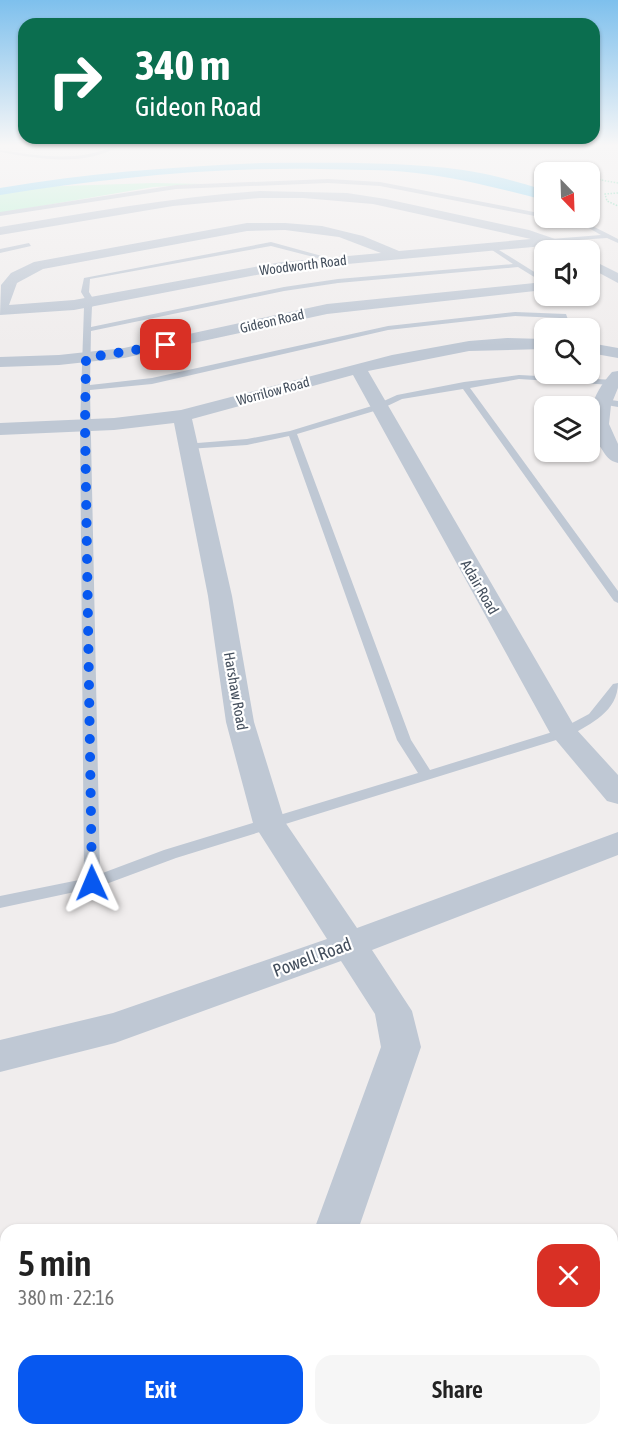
<!DOCTYPE html>
<html lang="en">
<head>
<meta charset="utf-8">
<style>
  :root { --surface:#fff; --page:#f6f6f6; --text:#222; --muted:#767676; --accent:#0758f0 }
  body { margin:0; font-family:"Asap Condensed",sans-serif; background:var(--page); color:var(--text); height:100vh; display:flex; flex-direction:column; font-size:22px; white-space:nowrap }
  * { box-sizing:border-box; margin:0 }
  p { font-size:20px; color:var(--muted) }
  .icon { flex:none; width:33px; height:33px; fill:none; stroke:currentColor; stroke-width:2; stroke-linecap:round; stroke-linejoin:round }
  .map { position:relative; flex:1; overflow:hidden }
  .sheet { position:absolute; left:0px; top:1224px; width:618px; height:212px; display:flex; flex-direction:column; background:var(--surface); border-radius:18px 18px 0 0; box-shadow:0 2px 4px #0004 }
  .sheet>* { flex:none }
  .top-card { position:absolute; left:18px; top:18px; width:582px; height:126px; border-radius:18px; box-shadow:0 2px 4px #0004; background:#0b6e4f; color:#fff; overflow:hidden }
  .needle { width:39px; rotate:157deg }
  .fabs { position:absolute; left:534px; top:162px; display:grid; gap:12px }
  .fabs a { display:grid; place-items:center; width:66px; height:66px; border-radius:12px; background:var(--surface); box-shadow:0 2px 4px #0004; font-size:30px }
  .pin { position:absolute; display:grid; place-items:center; width:51px; height:51px; color:#fff; margin:-26px; border-radius:12px; box-shadow:0 3px 9px #0006 }
  .me { position:absolute; width:66px; margin:-33px; rotate:359deg; stroke-linejoin:round; filter:drop-shadow(0 0 4px #0008) }
  .turn { display:flex; align-items:center; gap:21px; height:126px; padding:0 18px; font-size:27px }
  .turn .icon { width:78px; height:78px; stroke-width:2.5 }
  .turn b { display:block; font-size:42px; line-height:51px }
  .round { display:grid; place-items:center; flex:none; width:63px; height:63px; border-radius:18px; background:var(--page) }
  .summary { display:flex; align-items:center; justify-content:space-between; height:102px; padding:0 18px }
  h1 { font-size:36px; font-weight:600; line-height:45px }
  .button { display:flex; gap:12px; margin-top:auto; padding:12px 18px }
  .button a { flex:1; height:69px; border-radius:18px; background:var(--accent); color:#fff; font-size:24px; font-weight:600; line-height:69px; text-align:center }
  .button a+a { background:var(--page); color:var(--text) }
  .map>svg:first-child { display:block }
</style>
</head>
<body>
<div class="map">
<svg width="618" height="1435" viewBox="0 0 618 1435">
  <rect width="100%" height="100%" fill="#f0eded"/>
  <polygon fill="#b6f3d3" points="154,183 204,184 153,187 0,213 0,188"/>
  <path fill="#7fd1f4" d="M260 163C327 163 396 161 463 170 491 174 518 182 544 190V200C502 189 459 178 416 173 385 169 352 170 321 169 213 167 106 178 0 195V188C86 173 172 167 260 163Z"/>
  <g fill="none" stroke-linecap="round" stroke-linejoin="round">
    <g stroke="#6bd4aa" stroke-width="1.5" stroke-dasharray="1.5 1.5" stroke-linecap="butt">
      <polyline points="539,171 551,172"/>
      <polyline points="590,178 618,183"/>
      <polyline points="618,193 605,194 607,201 618,206"/>
    </g>
    <g fill="#bfc8d4" fill-rule="evenodd">
      <path d="M116 145H122C84 167 41 159 0 152V150C40 156 78 163 116 145Z"/>
      <polygon points="328,179 380,182 544,214 545,218 380,186 328,183 176,189 0,216 0,212 176,185"/>
      <path d="M549 218C573 215 597 228 618 239V243L607 238 549 242 551 239 601 235 587 227Z"/>
      <path d="M271 242 340 261 337 263 271 246 90 279 89 292 95 302 92 307 91 327 284 287 338 279 513 264 489 248 491 245 544 278V283L518 267 338 283 284 291 91 331 90 385 152 378 388 326 515 312 566 314 571 328H564L560 318 515 316 388 330 152 384 90 390 100 874 164 850 418 773 397 740 289 436 247 445 188 449 185 448V444L247 439 290 431 375 405 397 395 464 382 519 375 615 380V384L612 385 519 379 470 388 618 591V603L614 601 463 389 402 399 381 409 297 434 411 740 430 770 559 730 589 714 613 684 618 683C618 711 591 724 569 736L176 858 98 887 0 908V896L84 879 80 425 84 307 87 302 81 292 84 278Z"/>
      <polygon points="29,243 31,246 0,253 0,249"/>
      <polygon points="604,399 618,401 618,407 601,404 601,400"/>
    </g>
    <g fill="#bfc8d4" fill-rule="evenodd">
      <path d="M260 191 347 193 386 199 529 230 558 240 574 250H558L539 242 538 246 533 247 282 270 74 310 0 315 1 285 11 273 34 262 247 223H285L322 226 363 236 399 251 531 239 373 204 303 198H260L173 206 0 235V227C87 213 172 197 260 191ZM285 230 339 237 381 253 282 262 74 300 9 305 17 283 43 269 247 231Z"/>
      <polygon points="590,259 618,273 618,283 590,268"/>
      <polygon points="544,282 544,290 327,314 124,358 59,365 0,367 0,357 59,355 124,348 327,304"/>
      <polygon points="507,338 544,339 544,349 469,351 368,371 576,729 618,775 618,804 607,801 550,733 353,375 192,419 232,596 254,722 285,822 357,928 618,832 618,855 372,950 412,1011 421,1047 358,1230 314,1230 381,1047 375,1014 341,961 115,1043 0,1072 0,1040 113,1013 327,939 253,823 226,722 208,596 174,423 114,430 0,435 0,423 114,418 181,410 392,355 469,341"/>
      <polygon points="590,343 618,348 618,358 590,353"/>
      <path d="M618 371V388L611 405 609 424 618 444V463C609 461 606 456 601 448 582 421 591 396 612 372Z"/>
      <polygon points="224,1430 276,1430 274,1435 222,1435"/>
    </g>
  </g>
  <linearGradient id="sky" x2="0" y2="1"><stop stop-color="#7ec0ed"/><stop offset="0.42" stop-color="#f8f7f7"/><stop offset="1" stop-color="#f8f7f7" stop-opacity="0"/></linearGradient>
  <rect width="618" height="346" fill="url(#sky)"/>
  <g fill="none" stroke-linecap="round" stroke-linejoin="round">
    <polyline stroke="#0758f0" stroke-width="10" stroke-dasharray="0 18" points="92,883 85,425 86,358 166,345"/>
  </g>
  <g text-anchor="middle" dominant-baseline="central" stroke-width="4.5" stroke-linejoin="round" paint-order="stroke">
    <g font-size="14" fill="#444f5d" stroke="#fff">
      <text transform="translate(303 265) rotate(-7)">Woodworth Road</text>
      <text transform="translate(272 321) rotate(-13)">Gideon Road</text>
      <text transform="translate(273 391) rotate(-15)">Worrilow Road</text>
    </g>
    <g font-size="15" fill="#444f5d" stroke="#fff">
      <text transform="translate(480 587) rotate(60)">Adair Road</text>
      <text transform="translate(236 691) rotate(80)">Harshaw Road</text>
    </g>
    <g font-size="18" fill="#444f5d" stroke="#fff">
      <text transform="translate(312 957) rotate(-20)">Powell Road</text>
    </g>
  </g>
</svg>
<div class="fabs">
<a><svg class="needle" viewBox="-14 -14 28 28"><path d="M0-13l5 13h-10z" fill="#e53935"/><path d="M0 13l5-13h-10z" fill="#767676"/></svg></a>
<a><svg class="icon" aria-label="sound" viewBox="0 0 24 24"><path d="M4 9h4l5-4v14l-5-4H4zM17 9q2 3 0 6"/></svg></a>
<a><svg class="icon" aria-label="search" viewBox="0 0 24 24"><circle cx="10" cy="10" r="6"/><path d="M15 15l6 6"/></svg></a>
<a><svg class="icon" aria-label="layers" viewBox="0 0 24 24"><path d="M12 4l9 5-9 5-9-5zM3 14l9 5 9-5"/></svg></a>
</div>
<div class="pin" style="left:166px;top:345px;background:#d93025"><svg class="icon" aria-label="arrive" viewBox="0 0 24 24"><path d="M6 21V4h12l-3 4 3 4H6"/></svg></div>
<svg class="me" style="left:92px;top:883px" viewBox="-20 -20 40 40"><path d="M0-17L14 15 0 8-14 15z" fill="#0758f0" stroke="#fff" stroke-width="4"/></svg>
<div class="top-card">
<div class="turn"><svg class="icon" aria-label="right" viewBox="0 0 24 24"><path d="M7 20v-9h11M14 6l5 5-5 5"/></svg><div><b>340 m</b>Gideon Road</div></div>
</div>
<section class="sheet">
<div class="summary"><div><h1>5 min</h1><p>380 m · 22:16</p></div><a class="round" style="background:#d93025;color:#fff"><svg class="icon" aria-label="close" viewBox="0 0 24 24"><path d="M6 6l12 12M18 6L6 18"/></svg></a></div>
<div class="button"><a>Exit</a><a>Share</a></div>
</section>
</div>
</body>
</html>
